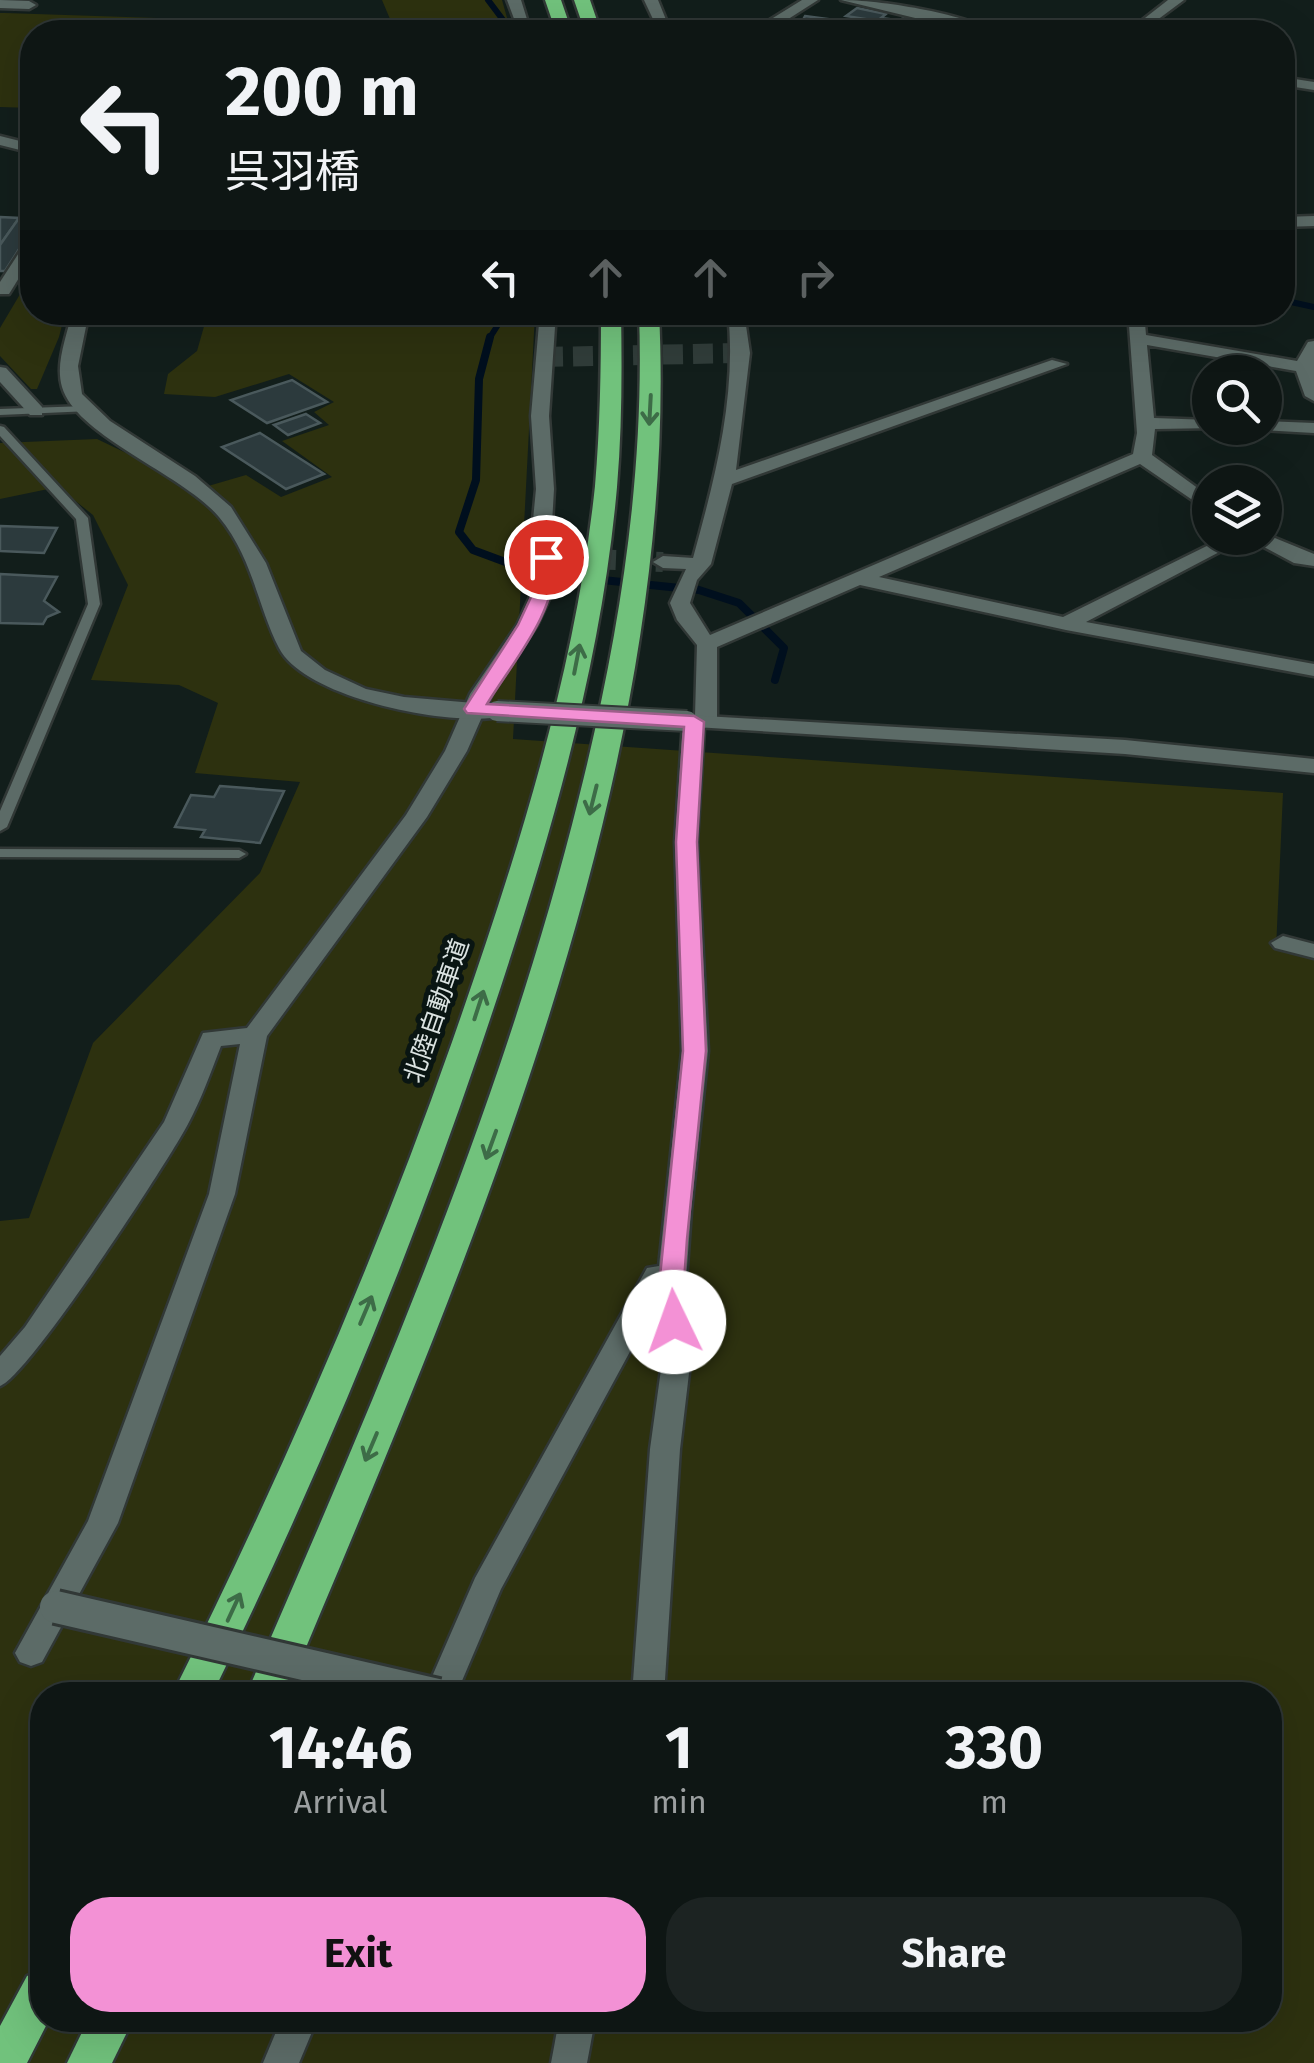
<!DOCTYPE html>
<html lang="en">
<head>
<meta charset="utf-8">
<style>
  :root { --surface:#0e1614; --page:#1c2322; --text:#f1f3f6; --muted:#9b9fa0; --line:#2e3534; --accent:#f391d5 }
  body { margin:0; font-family:"Fira Sans","Noto Sans JP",sans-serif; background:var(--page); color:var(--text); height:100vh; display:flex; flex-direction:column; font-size:38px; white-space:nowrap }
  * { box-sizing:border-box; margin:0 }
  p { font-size:32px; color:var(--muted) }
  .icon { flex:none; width:55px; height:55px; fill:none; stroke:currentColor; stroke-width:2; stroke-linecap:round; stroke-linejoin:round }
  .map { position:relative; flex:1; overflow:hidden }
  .sheet { position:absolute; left:30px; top:1682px; width:1252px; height:350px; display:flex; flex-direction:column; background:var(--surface); border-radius:40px; box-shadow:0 10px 40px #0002,0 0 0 2px var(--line) }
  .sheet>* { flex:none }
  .hud { position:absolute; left:20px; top:20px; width:1275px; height:305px; border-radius:40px; box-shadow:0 10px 40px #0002,0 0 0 2px var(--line); background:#0e1614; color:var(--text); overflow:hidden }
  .controls { position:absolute; left:1192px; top:355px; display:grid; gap:20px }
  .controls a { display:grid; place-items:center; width:90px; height:90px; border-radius:50%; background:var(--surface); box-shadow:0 10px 40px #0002,0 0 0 2px var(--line); font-size:50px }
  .pin { position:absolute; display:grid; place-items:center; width:85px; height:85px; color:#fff; margin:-42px; border:5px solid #fff; border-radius:50%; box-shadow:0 2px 10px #0007 }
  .me { position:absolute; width:110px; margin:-55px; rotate:357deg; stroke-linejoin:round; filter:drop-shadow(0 0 8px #0008) }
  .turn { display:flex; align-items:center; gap:35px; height:210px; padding:0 40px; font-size:45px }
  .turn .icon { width:130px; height:130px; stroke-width:2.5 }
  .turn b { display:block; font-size:70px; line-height:85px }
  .lanes { display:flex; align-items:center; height:95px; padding:0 40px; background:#0003; justify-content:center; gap:50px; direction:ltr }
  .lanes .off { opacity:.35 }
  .eta { display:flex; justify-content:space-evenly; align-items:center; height:170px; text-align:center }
  .eta b { font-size:60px; font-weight:700; line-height:70px }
  .primary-button { display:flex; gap:20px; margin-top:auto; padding:20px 40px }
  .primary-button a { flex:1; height:115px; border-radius:40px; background:var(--accent); color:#111; font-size:40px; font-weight:700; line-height:115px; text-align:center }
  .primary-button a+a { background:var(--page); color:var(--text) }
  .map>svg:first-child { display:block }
</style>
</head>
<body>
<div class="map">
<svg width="1314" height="2063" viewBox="0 0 1314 2063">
  <rect width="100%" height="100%" fill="#121e1b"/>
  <g fill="#2d310f" fill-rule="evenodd">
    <polygon points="382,0 502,0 511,32 402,32 390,19"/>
    <polygon points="0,13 5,13 281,22 277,32 32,32 32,108 0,107"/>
    <polygon points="32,274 32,312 65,313 59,337 37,389 31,389 0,356 0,328"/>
    <path d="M247 312 535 313 513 739 1283 793 1276 949 1314 952V2063H0V1221L29 1218 93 1043 260 873 300 782 195 773 218 703 179 685 91 680 128 585 93 515 58 487 0 499V443L97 439 145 462 191 491 246 475 281 497 332 477 282 441 329 425 314 412 334 402 289 374 215 397 164 394 168 374 197 351 205 323H226ZM42 1695H1270V2020H42Z"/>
  </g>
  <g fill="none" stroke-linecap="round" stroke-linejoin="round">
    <g stroke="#000f1e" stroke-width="6">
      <polyline points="488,0 512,32"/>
      <polyline points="1282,300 1314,307"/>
      <polyline points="489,339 506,312"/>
    </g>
    <polyline stroke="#000f1e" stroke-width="8" points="490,337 479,379 476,480 459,532 473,550 535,573 699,590 739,603 784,648 775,680"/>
  </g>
  <g fill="#2c3a3d" stroke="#4a595c" stroke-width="2.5">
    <polygon points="857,8 886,14 881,18 889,19 884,22 846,16"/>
    <polygon points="805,16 865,24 861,31 867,31 797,31"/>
    <polygon points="909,16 948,27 930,32 894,22"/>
    <polygon points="0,217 19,218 0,245"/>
    <polygon points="19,218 32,218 32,229 5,271 0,271 0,245"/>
    <polygon points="146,312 237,312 227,319 142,317"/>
    <polygon points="292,380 327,402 267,423 231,400"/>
    <polygon points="306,414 320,423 288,435 274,425"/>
    <polygon points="260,433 324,474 286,489 222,447"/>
    <polygon points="0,526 57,528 44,553 0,551"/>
    <polygon points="0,574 57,577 44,601 59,612 47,617 43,624 0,623"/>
    <polygon points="220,786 284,791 260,843 201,837 205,830 175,827 191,795 214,797"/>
  </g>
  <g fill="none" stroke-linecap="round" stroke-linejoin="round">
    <g stroke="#303c39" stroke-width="20" stroke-dasharray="20 10" stroke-linecap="butt">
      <polyline points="543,357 741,353"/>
      <polyline points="566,558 663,562"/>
    </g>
    <g stroke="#313836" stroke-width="5">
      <g id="lane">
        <polygon points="86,406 90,407 90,411 0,415 0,409"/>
        <polygon points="0,426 4,427 88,518 100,604 7,827 0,831 0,811 88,604 76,519 0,436"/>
        <polygon points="0,849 239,850 246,854 239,858 0,857"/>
      </g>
    </g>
    <g stroke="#313836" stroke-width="5">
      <g id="street">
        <polygon points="0,0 29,1 36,5 29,9 0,8"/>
        <polygon points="507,0 521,0 531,32 519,32"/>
        <polygon points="644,0 658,0 671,32 659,32"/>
        <polygon points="802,0 818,0 768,32 714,32 721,28 760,26"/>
        <path d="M841 0C879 0 963 13 994 32H973Z"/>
        <polygon points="1168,0 1184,0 1141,32 1127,32"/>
        <polygon points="1282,77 1314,82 1314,90 1282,85"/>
        <polygon points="1314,216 1314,226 1282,227 1282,217"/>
        <polygon points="32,240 32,257 9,294 0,294 0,282 26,242"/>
        <path d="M540 312H556L549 416 554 489 551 541 557 582 537 625 492 694 467 751 427 817 267 1036 235 1194 118 1523 42 1662 31 1666 20 1662 15 1653 88 1521 209 1194 240 1044 221 1046C211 1072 201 1100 188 1124 168 1162 28 1377 0 1386V1356L25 1327 164 1122 203 1033 247 1028 406 815 445 751 470 694 517 625 537 582 531 541 536 489 531 416Z"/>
        <path d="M728 312H744L750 353 736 470 1052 360 1067 364 732 484 711 564 697 580 690 603 710 635 1133 454 1137 433 1128 312H1144L1146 335 1297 361 1308 342 1314 341V401L1305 396 1296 371 1147 345 1154 418 1210 420V428H1217L1155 429 1152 455 1210 497V512L1140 464 879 577 1063 617 1223 538H1246L1086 622 1314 664V676L1066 630 860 585 717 647V722L704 728 697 842 708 1051 691 1211 685 1295 692 1348 680 1449 664 1695H632L650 1449 664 1348 658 1300 501 1589 456 1695H424L475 1578 647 1268 659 1266 682 1051 675 842 683 722 695 716 697 645 677 620 670 603 686 569 663 568 653 562 663 556 693 558C715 478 737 396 728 312Z"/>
        <polygon points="0,367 6,368 42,407 42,415 30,415 0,382"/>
        <polygon points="1265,421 1314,423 1314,433 1259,430 1265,428"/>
        <polygon points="1265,534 1314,554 1314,566 1294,563 1247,538 1265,538"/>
        <polygon points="1283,936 1314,944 1314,958 1275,948 1271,943"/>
        <polygon points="281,2020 317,2020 299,2063 263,2063"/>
        <polygon points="559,2020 595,2020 587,2063 551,2063"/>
      </g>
    </g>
    <g stroke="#313836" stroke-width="5">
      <g id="secondary">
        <polygon points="0,136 32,144 32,153 0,145"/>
        <path d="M72 312H89L78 366 82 394 110 421 195 476 231 507 266 563 301 651 325 670 366 689 404 697 497 705 508 711 505 716C454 728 305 699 279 648 257 605 253 558 219 517 183 474 76 436 62 387 55 363 67 336 72 312Z"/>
        <polygon points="687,715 1125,740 1314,759 1314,773 1125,754 679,726 676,721 679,716"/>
      </g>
    </g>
    <g stroke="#313836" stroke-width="5">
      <g id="highway">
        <polygon points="545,0 561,0 572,32 556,32"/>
        <polygon points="574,0 590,0 601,32 585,32"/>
        <path d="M601 312H621C622 371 622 429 617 487 600 680 541 869 479 1052 404 1272 314 1486 212 1695H172C278 1482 373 1266 452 1042 515 862 575 676 595 486 600 428 601 371 601 312Z"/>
        <path d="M639 312H659C682 779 463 1273 286 1695H246C373 1402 502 1108 579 797 619 638 645 477 639 312Z"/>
        <polygon points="42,1970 42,2020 49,2020 27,2063 0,2063 0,2026 27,1976"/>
        <polygon points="88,2020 133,2020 112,2063 67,2063"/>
      </g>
    </g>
    <use href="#lane" fill="#5c6b67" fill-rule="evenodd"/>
    <use href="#street" fill="#5c6b67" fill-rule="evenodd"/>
    <use href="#secondary" fill="#5c6b67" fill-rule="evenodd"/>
    <use href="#highway" fill="#71c27c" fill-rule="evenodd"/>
    <g stroke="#313836" stroke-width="38" stroke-linecap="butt">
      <polyline id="street-bridge" points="56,1607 438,1695"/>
    </g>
    <g stroke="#313836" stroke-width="24" stroke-linecap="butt">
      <polyline id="secondary-bridge" points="497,711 687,721"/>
    </g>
    <use href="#street-bridge" stroke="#5c6b67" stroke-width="32"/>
    <use href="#secondary-bridge" stroke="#5c6b67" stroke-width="20"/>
  </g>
  <defs><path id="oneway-shaft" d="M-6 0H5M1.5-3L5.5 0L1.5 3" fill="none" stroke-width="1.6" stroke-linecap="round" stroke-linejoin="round" transform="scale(2.5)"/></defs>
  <g stroke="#3d6c47">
    <use href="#oneway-shaft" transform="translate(650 410) rotate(93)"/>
    <use href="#oneway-shaft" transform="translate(577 659) rotate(-79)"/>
    <use href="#oneway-shaft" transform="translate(593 800) rotate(104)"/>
    <use href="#oneway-shaft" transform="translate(479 1005) rotate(-72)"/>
    <use href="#oneway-shaft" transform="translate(491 1145) rotate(110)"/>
    <use href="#oneway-shaft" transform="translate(366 1310) rotate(-67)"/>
    <use href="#oneway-shaft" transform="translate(371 1447) rotate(113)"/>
    <use href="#oneway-shaft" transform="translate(234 1607) rotate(-65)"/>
  </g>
  <path fill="#f391d5" stroke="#9e5e8a" stroke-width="2.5" d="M546 552 555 557C558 611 514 660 487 704L694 716 704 722 697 842 706 1051 687 1239 683 1296 687 1322 684 1329H665L658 1296 683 1051 676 842 684 727 467 713 464 709 518 625 538 582 537 557Z"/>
  <g text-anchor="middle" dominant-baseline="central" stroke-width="10" stroke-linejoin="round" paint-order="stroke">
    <g font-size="25" fill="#dbe3e1" stroke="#091512">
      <text transform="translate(437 1011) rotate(-71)">北陸自動車道</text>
    </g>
  </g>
</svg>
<div class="controls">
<a><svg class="icon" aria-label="search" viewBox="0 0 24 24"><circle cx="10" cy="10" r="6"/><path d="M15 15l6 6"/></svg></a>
<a><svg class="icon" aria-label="layers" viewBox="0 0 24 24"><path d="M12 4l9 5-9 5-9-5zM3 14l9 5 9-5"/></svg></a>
</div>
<div class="pin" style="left:546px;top:557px;background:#d93025"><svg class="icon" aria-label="arrive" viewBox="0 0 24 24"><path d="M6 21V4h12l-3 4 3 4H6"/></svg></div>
<svg class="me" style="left:674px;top:1322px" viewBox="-20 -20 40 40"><circle r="19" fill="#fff"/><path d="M0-13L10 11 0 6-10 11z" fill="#f391d5"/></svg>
<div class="hud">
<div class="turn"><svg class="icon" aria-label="left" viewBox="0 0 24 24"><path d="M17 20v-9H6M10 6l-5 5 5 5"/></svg><div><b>200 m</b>呉羽橋</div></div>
<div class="lanes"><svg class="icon" aria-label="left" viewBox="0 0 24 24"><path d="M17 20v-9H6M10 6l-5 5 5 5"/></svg><svg class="icon off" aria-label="ahead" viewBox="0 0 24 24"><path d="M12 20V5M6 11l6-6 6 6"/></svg><svg class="icon off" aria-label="ahead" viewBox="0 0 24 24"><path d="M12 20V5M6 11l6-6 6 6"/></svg><svg class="icon off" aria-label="right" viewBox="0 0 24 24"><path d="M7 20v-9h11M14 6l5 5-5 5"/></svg></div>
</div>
<section class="sheet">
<div class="eta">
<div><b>14:46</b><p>Arrival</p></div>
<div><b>1</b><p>min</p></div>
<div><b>330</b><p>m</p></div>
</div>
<div class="primary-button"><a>Exit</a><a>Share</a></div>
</section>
</div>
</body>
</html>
